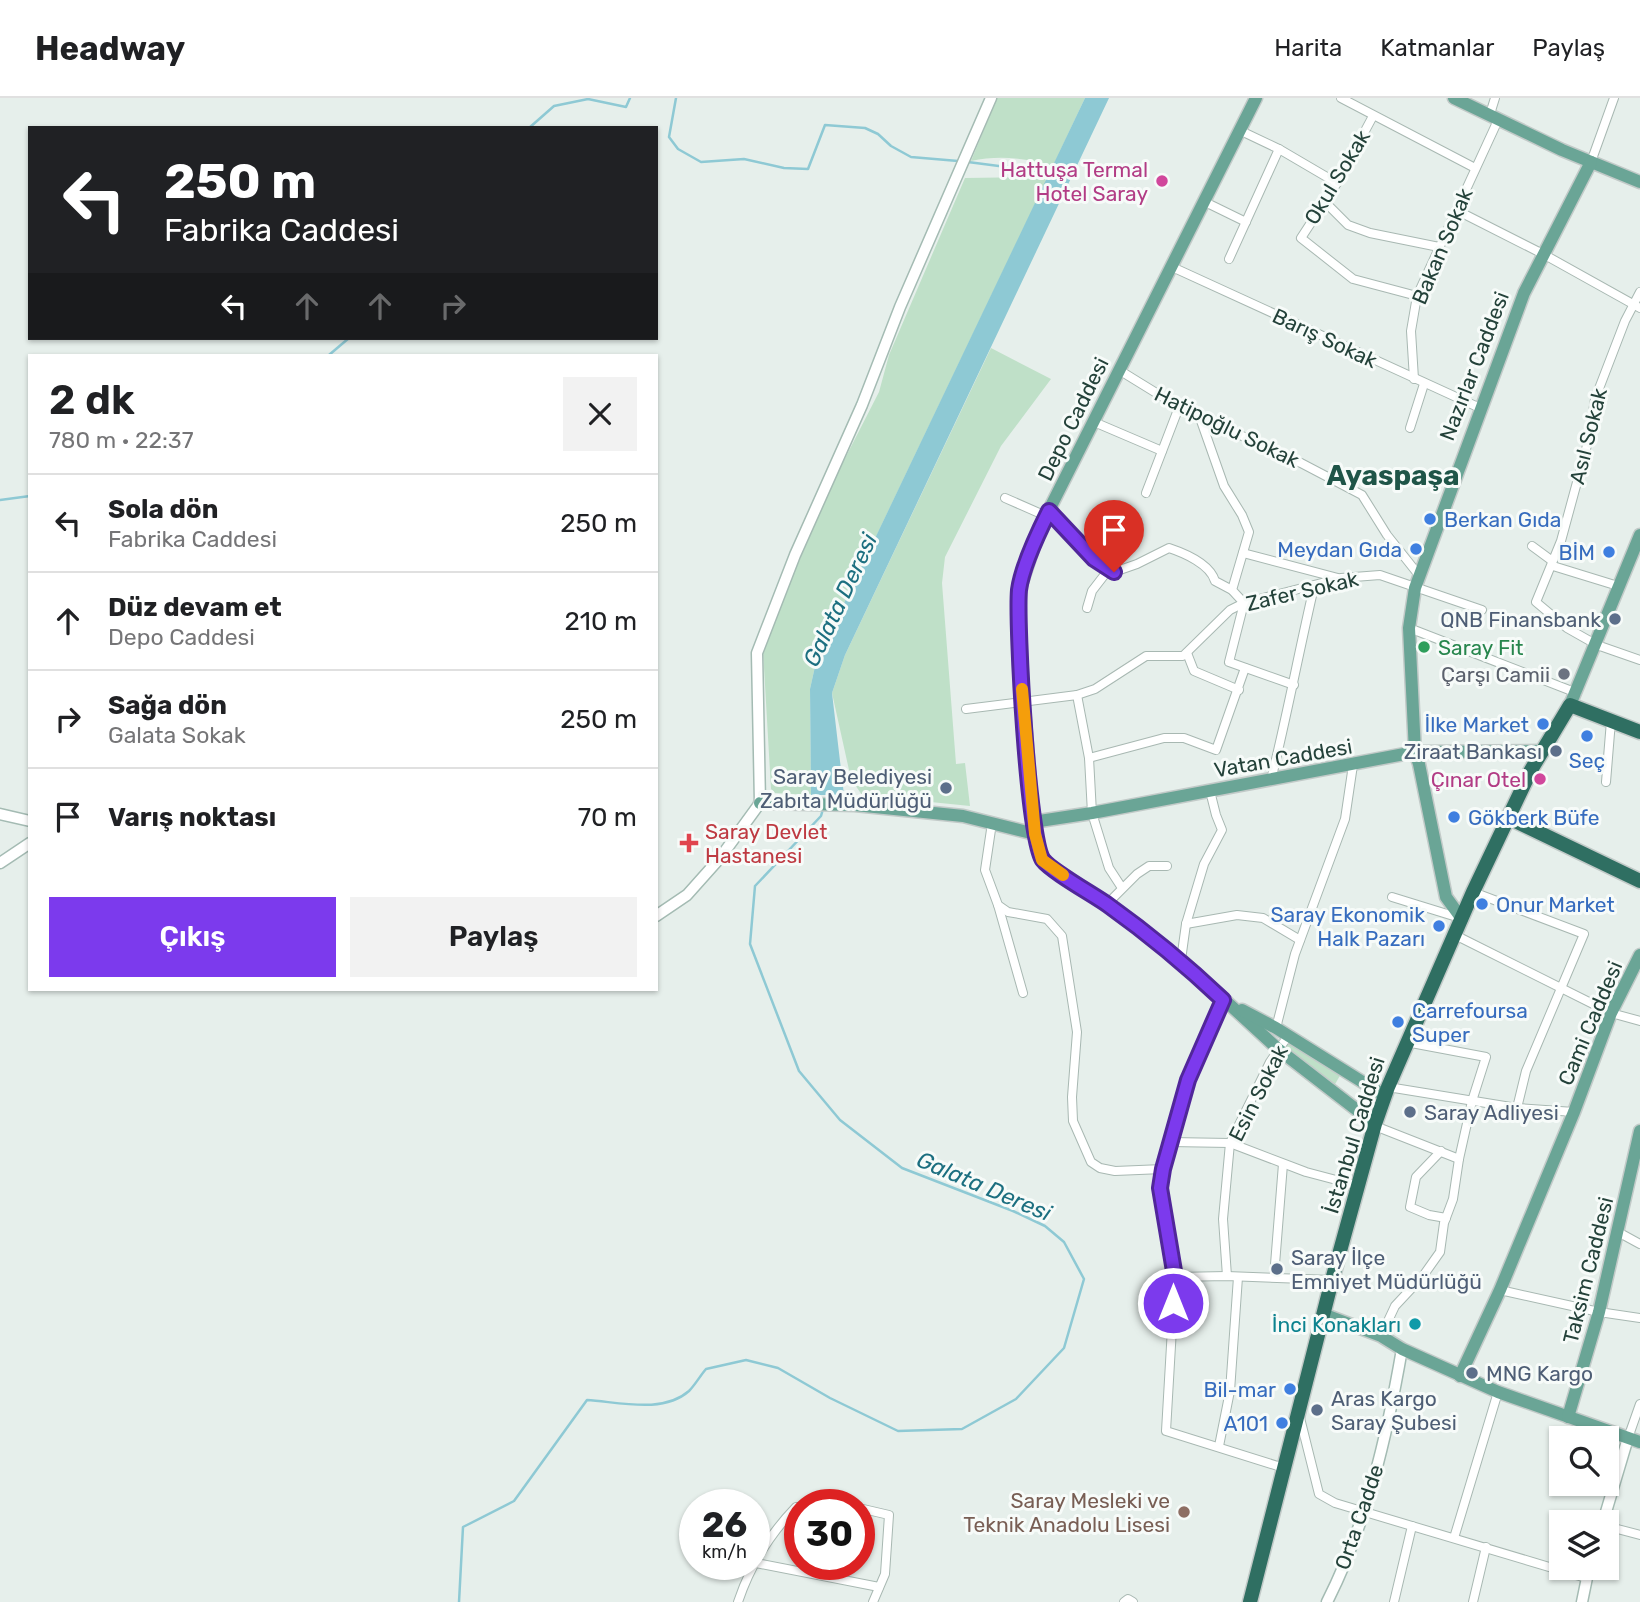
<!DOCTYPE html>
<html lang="tr">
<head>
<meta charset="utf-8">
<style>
  :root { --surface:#fff; --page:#f2f2f2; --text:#202124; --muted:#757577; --line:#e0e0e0; --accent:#7c3aed }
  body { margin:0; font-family:Rubik,sans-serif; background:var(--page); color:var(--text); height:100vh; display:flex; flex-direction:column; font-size:26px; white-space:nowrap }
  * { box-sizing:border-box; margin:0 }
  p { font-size:23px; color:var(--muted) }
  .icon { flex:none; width:38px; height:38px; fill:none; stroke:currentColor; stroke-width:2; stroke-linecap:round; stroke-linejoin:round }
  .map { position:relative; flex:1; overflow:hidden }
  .sheet { position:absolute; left:28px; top:256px; width:630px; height:637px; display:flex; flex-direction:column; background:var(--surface); border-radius:0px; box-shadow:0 2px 5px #0004 }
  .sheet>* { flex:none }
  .hud { position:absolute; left:28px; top:28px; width:630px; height:214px; border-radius:0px; box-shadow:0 2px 5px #0004; background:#202124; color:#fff; overflow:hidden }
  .fabs { position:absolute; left:1549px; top:1328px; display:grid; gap:14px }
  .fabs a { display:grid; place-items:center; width:70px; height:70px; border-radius:0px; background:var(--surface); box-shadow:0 2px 5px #0004; font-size:35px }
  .speed { position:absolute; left:679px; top:1391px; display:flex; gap:14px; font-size:35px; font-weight:700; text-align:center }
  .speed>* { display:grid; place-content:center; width:91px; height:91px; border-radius:50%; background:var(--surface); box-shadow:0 2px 5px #0004; line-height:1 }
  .speed small { font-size:18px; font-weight:400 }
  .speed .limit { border:10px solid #d22; background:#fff; color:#111 }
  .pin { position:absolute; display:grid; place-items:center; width:60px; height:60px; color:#fff; margin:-72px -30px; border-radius:50% 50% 50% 0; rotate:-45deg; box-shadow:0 0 7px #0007 }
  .pin .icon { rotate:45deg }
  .me { position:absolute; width:77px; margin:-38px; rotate:0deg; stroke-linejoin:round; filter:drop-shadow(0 0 5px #0008) }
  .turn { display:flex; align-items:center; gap:24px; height:147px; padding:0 21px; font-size:32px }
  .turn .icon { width:91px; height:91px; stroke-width:2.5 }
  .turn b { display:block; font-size:49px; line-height:60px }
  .lanes { display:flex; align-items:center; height:66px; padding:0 21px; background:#0003; justify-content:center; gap:35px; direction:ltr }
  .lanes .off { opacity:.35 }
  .round { display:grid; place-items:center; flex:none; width:74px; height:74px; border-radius:0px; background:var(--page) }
  .overview { display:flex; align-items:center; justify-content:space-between; height:119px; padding:0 21px }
  h1 { font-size:42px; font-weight:600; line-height:52px }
  .button { display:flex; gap:14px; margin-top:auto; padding:14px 21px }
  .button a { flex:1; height:80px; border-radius:0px; background:var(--accent); color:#fff; font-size:28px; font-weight:600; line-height:80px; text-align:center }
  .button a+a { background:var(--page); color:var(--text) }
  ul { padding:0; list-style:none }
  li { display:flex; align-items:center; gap:21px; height:98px; padding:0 21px; border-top:2px solid var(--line) }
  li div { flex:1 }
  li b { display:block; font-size:26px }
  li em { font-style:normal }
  header { display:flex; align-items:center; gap:42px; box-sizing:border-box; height:98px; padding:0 35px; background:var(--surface); border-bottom:2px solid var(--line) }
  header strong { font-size:33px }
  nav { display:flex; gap:38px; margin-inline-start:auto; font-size:24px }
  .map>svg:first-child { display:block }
</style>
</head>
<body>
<header>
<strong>Headway</strong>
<nav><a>Harita</a><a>Katmanlar</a><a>Paylaş</a></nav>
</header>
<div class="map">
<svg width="1640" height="1504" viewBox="0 0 1640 1504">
  <rect width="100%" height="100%" fill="#e6efeb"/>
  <g fill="#bfe0c8">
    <path d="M997 0H1085L1053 68C1026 60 999 57 971 63Z"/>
    <polygon points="1044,79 1046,83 816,564 810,591 811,697 775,695 771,691 763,552 783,500 837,376 879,294 889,257 965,80"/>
    <polygon points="991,250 1051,281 1001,348 945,459 942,485 956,666 965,665 970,708 862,697 851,681 832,595 845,557"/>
    <polygon points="1290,943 1342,974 1334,988 1286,949"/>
  </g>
  <polygon fill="#8ec9d4" points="1085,0 1109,0 845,557 832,595 844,697 811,697 810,591 816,564"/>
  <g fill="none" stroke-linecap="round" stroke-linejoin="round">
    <g stroke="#8ec9d4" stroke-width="2.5">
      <polyline points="676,0 669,39 678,51 701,64 744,61 784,70 808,71 825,27 865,30 878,36 891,48 911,59 958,63"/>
      <polyline points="529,30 554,8 588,1 626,9 630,0"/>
      <polyline points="968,64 1052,75"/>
      <polyline points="329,257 349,240"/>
      <polyline points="0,402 30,398"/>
      <path d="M459 1504 463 1429 514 1403 587 1302C619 1304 663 1316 689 1293 695 1287 700 1278 706 1271L746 1262 778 1270 830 1300 898 1333 962 1331 1016 1301 1064 1250 1084 1181 1064 1144 1045 1128 1013 1113 902 1070 840 1022 799 973 750 846 755 788 821 718 823 711"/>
    </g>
    <g stroke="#a8b8b2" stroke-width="10">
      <g id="street">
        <polyline points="1341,0 1475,70"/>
        <polyline points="1490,16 1495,0"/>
        <polyline points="1373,18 1337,85 1301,140 1353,181 1417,198"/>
        <polyline points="1239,32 1279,51 1337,85"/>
        <polyline points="1591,64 1614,0"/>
        <polyline points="1203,103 1246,124"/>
        <polyline points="1325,104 1348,127 1370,135 1439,149"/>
        <polyline points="1456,112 1543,156 1640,210"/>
        <polyline points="1229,161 1279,51"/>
        <polyline points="1170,168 1480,310"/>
        <polyline points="1640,194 1625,223 1595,301 1589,340 1561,443 1536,504 1567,530 1597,547 1640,562"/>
        <polyline points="1119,272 1179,309 1301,365 1362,397 1387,437 1418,476"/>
        <polyline points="1414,281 1411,233 1417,198 1499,20"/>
        <polyline points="1200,320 1224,388 1242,417 1249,434 1232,492 1244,505 1229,564 1294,587"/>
        <polyline points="1094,324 1162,353"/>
        <polyline points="1410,330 1424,286"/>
        <polyline points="1146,395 1179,309"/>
        <polyline points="1005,400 1046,418"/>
        <path d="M1049 413C1069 437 1087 458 1114 474L1137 466 1169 450C1184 455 1210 466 1215 483L1232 492"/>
        <polyline points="1532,448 1551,462 1553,468 1618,488"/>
        <polyline points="1243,455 1338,480"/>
        <polyline points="1087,510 1092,493 1109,471"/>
        <polyline points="1409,530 1577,595"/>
        <polyline points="1187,555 1194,573 1239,592"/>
        <polyline points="1077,597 1089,660 1092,715 1109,770 1122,790"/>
        <polyline points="966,611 1077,597 1095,591 1146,558 1183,558 1230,512 1244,505 1341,480 1380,477 1482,512"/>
        <polyline points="1089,660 1164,640 1184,640 1216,652 1245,570"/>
        <path d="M1271 682C1287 618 1299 553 1314 489"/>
        <polyline points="1606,684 1611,623"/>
        <polyline points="992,725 985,772 998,807 1008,814 1047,821 1062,838 1077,934 1072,999 1073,1023 1091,1064 1100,1070 1115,1073 1163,1071"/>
        <polyline points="1473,794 1584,836 1526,973 1517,1010"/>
        <polyline points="1392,799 1460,820"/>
        <polyline points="1107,806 1137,776 1149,768 1167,768"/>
        <polyline points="998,807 1023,895"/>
        <polyline points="1186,826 1237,817 1263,820 1300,842"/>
        <polyline points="1455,837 1611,915 1640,923"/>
        <polyline points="1181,862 1186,826 1204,766 1222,732 1216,717 1210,693"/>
        <polyline points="1223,902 1188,982 1163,1071 1160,1090 1175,1179 1166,1333 1284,1370"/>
        <polyline points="1276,930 1295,856 1345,721 1353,667"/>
        <polyline points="1388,989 1517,1010 1574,1014"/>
        <polyline points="1375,1028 1459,1061"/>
        <polyline points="1170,1044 1230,1045 1306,1074 1359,1088"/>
        <polyline points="1441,1053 1416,1079 1410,1109 1429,1117 1446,1120"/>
        <polyline points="1618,1134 1640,1146"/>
        <polyline points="1227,1178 1223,1121 1230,1045 1270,964 1288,938"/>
        <polyline points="1175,1179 1227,1178 1332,1182"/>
        <polyline points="1274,1179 1283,1066"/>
        <polyline points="1500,1192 1599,1214 1640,1220"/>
        <polyline points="1381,1238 1395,1208 1423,1178 1440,1154 1444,1125 1453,1101 1459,1061 1472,1003 1486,959 1406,944"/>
        <polyline points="1300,1320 1319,1396 1335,1405 1586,1480"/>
        <polyline points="1628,1340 1640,1306"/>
        <polyline points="1219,1348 1230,1293 1238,1179"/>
        <polyline points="859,1410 889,1417 885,1476 873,1504"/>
        <polyline points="1606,1428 1640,1437"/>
        <polyline points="1454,1440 1498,1294"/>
        <polyline points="756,1465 879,1489"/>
        <path d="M738 1504C750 1468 770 1436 796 1409H800"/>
        <polyline points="1124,1504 1128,1501 1133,1504"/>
        <polyline points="1394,1504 1412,1428"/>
        <polyline points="1473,1504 1486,1449"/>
      </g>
    </g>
    <g stroke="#a4bbb3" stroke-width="13">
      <g id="secondary">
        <polyline points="0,716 30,723"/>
        <polyline points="0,765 30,745"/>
        <polyline points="656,818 687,797 720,760 760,705 757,555 795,457 862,307 900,209 991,0"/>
        <polyline points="1603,1424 1628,1340"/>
        <path d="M1327 1504C1367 1425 1387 1338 1402 1251"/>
        <polyline points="1582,1504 1589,1470"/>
      </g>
    </g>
    <g stroke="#c2cac8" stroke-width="15">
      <g id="primary">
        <polyline points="1256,0 1040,430 1020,490 1018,537 1033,724 1042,762 1107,806 1181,862 1278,951 1375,1026"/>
        <polyline points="1454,0 1562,52 1640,84"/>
        <polyline points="1570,607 1640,437"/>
        <polyline points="760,705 855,707 963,718 1035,736"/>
        <polyline points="1033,724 1092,715 1415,654 1543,653"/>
        <polyline points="1462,821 1446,799 1419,666 1415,654 1409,530 1415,490 1524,195 1591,64"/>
        <polyline points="1242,912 1276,930 1385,998"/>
        <polyline points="1323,1216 1381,1238 1402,1251 1498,1294 1640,1344"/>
        <polyline points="1460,1278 1500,1192 1574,1014 1611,915 1640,857"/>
        <polyline points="1568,1319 1599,1214 1640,1033"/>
      </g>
    </g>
    <g stroke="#c2cac8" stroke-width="17">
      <g id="highway">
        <polyline points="1509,720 1640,783"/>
        <polyline points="1250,1504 1332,1182 1375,1026 1388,989 1473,794 1531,672 1570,607 1640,634"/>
      </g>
    </g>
    <use href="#street" stroke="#fff" stroke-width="8"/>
    <use href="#secondary" stroke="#fff" stroke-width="10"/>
    <use href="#primary" stroke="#6aa596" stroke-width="12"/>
    <use href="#highway" stroke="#2f6f62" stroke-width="14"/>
  </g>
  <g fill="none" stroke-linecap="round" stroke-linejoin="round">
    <g stroke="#51269a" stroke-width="18">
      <path id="route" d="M1114 474 1094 461 1049 413C1039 433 1022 470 1019 492 1016 525 1028 743 1043 762 1051 773 1094 797 1108 807 1150 837 1186 867 1223 902L1188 982 1163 1071 1160 1090 1175 1179 1173 1205"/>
    </g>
    <use href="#route" stroke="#7c3aed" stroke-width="12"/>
    <polyline stroke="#f59e0b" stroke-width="12" points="1022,591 1035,736 1042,762 1063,777"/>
  </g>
  <g fill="#d1479c" stroke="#f7fbf9" stroke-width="2.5">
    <circle cx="1162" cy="83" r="7"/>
    <circle cx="1540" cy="681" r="7"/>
  </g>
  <g fill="#3f7fe0" stroke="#f7fbf9" stroke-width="2.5">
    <circle cx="1430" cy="421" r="7"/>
    <circle cx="1416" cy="451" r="7"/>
    <circle cx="1609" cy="454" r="7"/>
    <circle cx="1543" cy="626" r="7"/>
    <circle cx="1587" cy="638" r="7"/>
    <circle cx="1454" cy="719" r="7"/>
    <circle cx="1482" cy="806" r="7"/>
    <circle cx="1439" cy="828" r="7"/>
    <circle cx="1398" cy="924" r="7"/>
    <circle cx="1290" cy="1291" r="7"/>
    <circle cx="1282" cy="1325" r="7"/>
  </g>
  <g fill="#5c6f8a" stroke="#f7fbf9" stroke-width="2.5">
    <circle cx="1615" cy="521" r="7"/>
    <circle cx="1556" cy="653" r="7"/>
    <circle cx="946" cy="690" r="7"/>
    <circle cx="1410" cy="1014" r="7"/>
    <circle cx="1277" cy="1171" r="7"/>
    <circle cx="1472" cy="1275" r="7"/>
    <circle cx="1317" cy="1312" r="7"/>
  </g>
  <circle fill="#2e9e5b" stroke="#f7fbf9" stroke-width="2.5" cx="1424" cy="549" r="7"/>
  <circle fill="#6b7280" stroke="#f7fbf9" stroke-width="2.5" cx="1564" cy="576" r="7"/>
  <path fill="#e0444e" stroke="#f7fbf9" stroke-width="2.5" d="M685.5 734.5h7v7h7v7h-7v7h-7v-7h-7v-7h7z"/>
  <circle fill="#0f9aa8" stroke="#f7fbf9" stroke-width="2.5" cx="1415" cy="1226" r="7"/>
  <circle fill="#8d6e63" stroke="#f7fbf9" stroke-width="2.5" cx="1184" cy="1414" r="7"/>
  <g text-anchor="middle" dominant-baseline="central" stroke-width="6" stroke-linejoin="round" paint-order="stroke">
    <g font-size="21" fill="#b23c85" stroke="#f7fbf9" text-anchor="end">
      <text x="1148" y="71">Hattuşa Termal<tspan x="1148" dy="24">Hotel Saray</tspan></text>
      <text x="1526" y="681">Çınar Otel</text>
    </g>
    <g font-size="21" fill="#24423a" stroke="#f7fbf9">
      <text transform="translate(1337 79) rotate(-59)">Okul Sokak</text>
      <text transform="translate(1442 148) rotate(-67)">Bakan Sokak</text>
      <text transform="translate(1325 240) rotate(25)">Barış Sokak</text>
      <text transform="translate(1474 268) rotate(-69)">Nazırlar Caddesi</text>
      <text transform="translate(1073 321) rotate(-64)">Depo Caddesi</text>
      <text transform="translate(1227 329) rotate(26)">Hatipoğlu Sokak</text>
      <text transform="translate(1588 338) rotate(-76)">Asıl Sokak</text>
      <text transform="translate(1302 493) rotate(-13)">Zafer Sokak</text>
      <text transform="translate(1283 660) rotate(-10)">Vatan Caddesi</text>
      <text transform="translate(1590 925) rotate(-67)">Cami Caddesi</text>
      <text transform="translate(1258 995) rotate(-63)">Esin Sokak</text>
      <text transform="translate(1354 1037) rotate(-73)">İstanbul Caddesi</text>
      <text transform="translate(1588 1172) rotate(-76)">Taksim Caddesi</text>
      <text transform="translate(1359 1419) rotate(-71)">Orta Cadde</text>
    </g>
    <g font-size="21" fill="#366cbe" stroke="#f7fbf9" text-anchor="end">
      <text x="1444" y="421" text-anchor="start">Berkan Gıda</text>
      <text x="1402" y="451">Meydan Gıda</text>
      <text x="1595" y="454">BİM</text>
      <text x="1529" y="626">İlke Market</text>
      <text x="1587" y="662" text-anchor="middle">Seç</text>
      <text x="1468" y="719" text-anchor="start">Gökberk Büfe</text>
      <text x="1496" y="806" text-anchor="start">Onur Market</text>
      <text x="1425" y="816">Saray Ekonomik<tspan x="1425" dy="24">Halk Pazarı</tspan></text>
      <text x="1412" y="912" text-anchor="start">Carrefoursa<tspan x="1412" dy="24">Super</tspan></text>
      <text x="1276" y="1291">Bil-mar</text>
      <text x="1268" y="1325">A101</text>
    </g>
    <g font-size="21" fill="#4e5e75" stroke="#f7fbf9" text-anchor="start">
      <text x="1601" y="521" text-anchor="end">QNB Finansbank</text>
      <text x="1542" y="653" text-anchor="end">Ziraat Bankası</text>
      <text x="932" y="678" text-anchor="end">Saray Belediyesi<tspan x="932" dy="24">Zabıta Müdürlüğü</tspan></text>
      <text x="1424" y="1014">Saray Adliyesi</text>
      <text x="1291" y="1159">Saray İlçe<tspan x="1291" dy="24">Emniyet Müdürlüğü</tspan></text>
      <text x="1486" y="1275">MNG Kargo</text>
      <text x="1331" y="1300">Aras Kargo<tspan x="1331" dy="24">Saray Şubesi</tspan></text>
    </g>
    <g font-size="21" fill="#27864d" stroke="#f7fbf9" text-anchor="start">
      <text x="1438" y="549">Saray Fit</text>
    </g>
    <g font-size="21" fill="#5b616d" stroke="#f7fbf9" text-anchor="end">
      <text x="1550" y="576">Çarşı Camii</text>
    </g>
    <g font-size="21" fill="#be3a42" stroke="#f7fbf9" text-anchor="start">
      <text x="705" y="733">Saray Devlet<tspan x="705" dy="24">Hastanesi</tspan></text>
    </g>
    <g font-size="21" fill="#0d838f" stroke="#f7fbf9" text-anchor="end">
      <text x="1401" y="1226">İnci Konakları</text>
    </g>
    <g font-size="21" fill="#785e54" stroke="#f7fbf9" text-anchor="end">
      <text x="1170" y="1402">Saray Mesleki ve<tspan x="1170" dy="24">Teknik Anadolu Lisesi</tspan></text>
    </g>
    <g font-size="23" font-style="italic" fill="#1c6f80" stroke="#f7fbf9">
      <text transform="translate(840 502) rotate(-65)">Galata Deresi</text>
      <text transform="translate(984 1088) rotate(23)">Galata Deresi</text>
    </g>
    <g font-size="28" font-weight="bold" fill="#1f5548" stroke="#f7fbf9">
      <text x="1393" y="377">Ayaspaşa</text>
    </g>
  </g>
</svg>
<div class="fabs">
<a><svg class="icon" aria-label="search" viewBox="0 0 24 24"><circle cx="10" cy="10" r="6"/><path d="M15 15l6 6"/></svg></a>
<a><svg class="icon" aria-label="layers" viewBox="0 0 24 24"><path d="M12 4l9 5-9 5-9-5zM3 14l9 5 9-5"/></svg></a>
</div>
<div class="speed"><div>26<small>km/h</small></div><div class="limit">30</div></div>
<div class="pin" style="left:1114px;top:474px;background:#d93025"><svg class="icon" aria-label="arrive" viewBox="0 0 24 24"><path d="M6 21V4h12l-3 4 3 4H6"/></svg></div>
<svg class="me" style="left:1173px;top:1205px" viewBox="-20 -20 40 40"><circle r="17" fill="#7c3aed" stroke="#fff" stroke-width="3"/><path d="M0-11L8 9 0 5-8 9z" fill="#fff"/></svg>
<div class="hud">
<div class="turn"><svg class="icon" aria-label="left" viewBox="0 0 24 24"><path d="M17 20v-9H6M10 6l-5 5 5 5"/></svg><div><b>250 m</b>Fabrika Caddesi</div></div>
<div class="lanes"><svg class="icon" aria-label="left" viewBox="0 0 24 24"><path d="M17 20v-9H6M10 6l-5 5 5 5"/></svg><svg class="icon off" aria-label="ahead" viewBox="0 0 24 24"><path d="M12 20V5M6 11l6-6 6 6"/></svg><svg class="icon off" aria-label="ahead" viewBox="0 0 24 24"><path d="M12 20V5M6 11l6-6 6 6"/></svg><svg class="icon off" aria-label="right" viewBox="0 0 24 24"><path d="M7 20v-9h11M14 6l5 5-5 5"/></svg></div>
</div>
<section class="sheet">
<div class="overview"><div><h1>2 dk</h1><p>780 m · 22:37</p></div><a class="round"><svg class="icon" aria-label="close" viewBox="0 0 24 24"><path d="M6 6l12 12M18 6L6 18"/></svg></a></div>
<ul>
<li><svg class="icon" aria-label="left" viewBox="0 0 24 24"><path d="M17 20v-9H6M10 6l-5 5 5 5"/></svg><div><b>Sola dön</b><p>Fabrika Caddesi</p></div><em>250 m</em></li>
<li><svg class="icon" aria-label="ahead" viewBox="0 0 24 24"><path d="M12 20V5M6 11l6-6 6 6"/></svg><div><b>Düz devam et</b><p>Depo Caddesi</p></div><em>210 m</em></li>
<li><svg class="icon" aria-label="right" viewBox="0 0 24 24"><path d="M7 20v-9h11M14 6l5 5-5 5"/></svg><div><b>Sağa dön</b><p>Galata Sokak</p></div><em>250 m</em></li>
<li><svg class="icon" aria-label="arrive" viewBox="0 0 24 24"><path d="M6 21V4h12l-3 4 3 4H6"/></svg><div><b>Varış noktası</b></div><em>70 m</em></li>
</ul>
<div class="button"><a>Çıkış</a><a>Paylaş</a></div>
</section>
</div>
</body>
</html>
